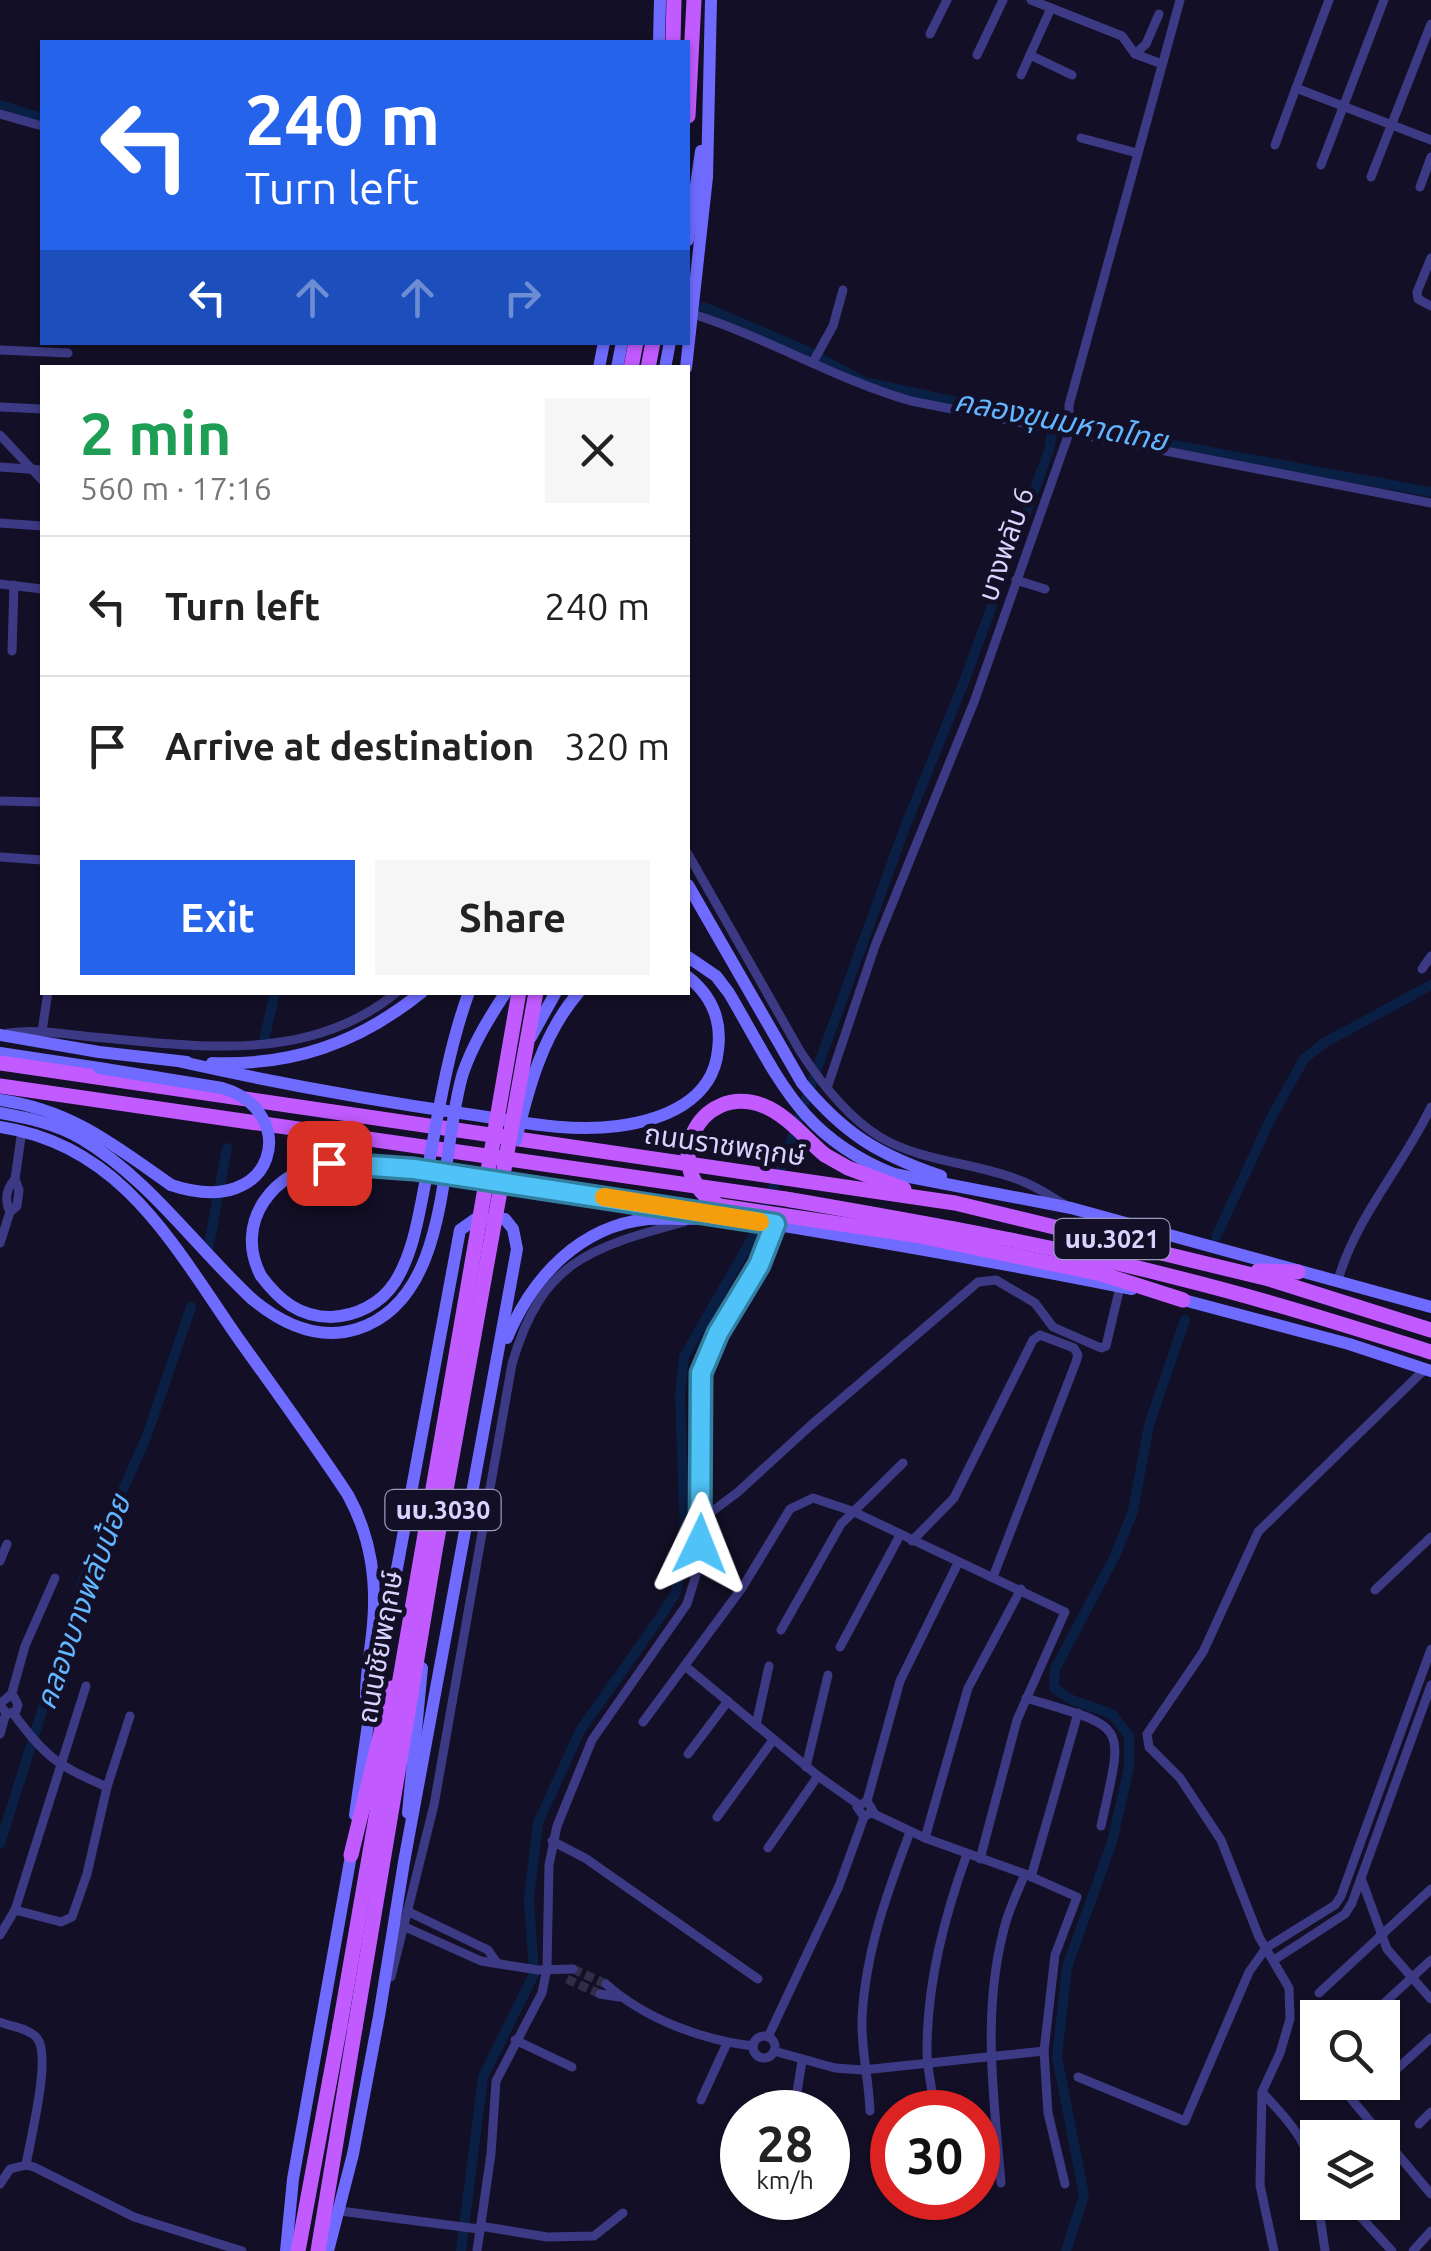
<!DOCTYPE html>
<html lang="en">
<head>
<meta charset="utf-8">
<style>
  :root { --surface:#fff; --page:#f6f6f6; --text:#222; --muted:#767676; --line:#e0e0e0; --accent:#2563eb }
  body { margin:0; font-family:Ubuntu,"Noto Sans Thai",sans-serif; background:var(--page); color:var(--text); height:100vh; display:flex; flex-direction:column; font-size:38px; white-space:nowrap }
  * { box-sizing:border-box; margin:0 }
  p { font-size:32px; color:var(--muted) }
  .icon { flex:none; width:55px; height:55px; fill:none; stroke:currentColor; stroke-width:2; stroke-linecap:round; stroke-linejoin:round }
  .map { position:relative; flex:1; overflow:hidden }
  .details { position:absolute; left:40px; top:365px; width:650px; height:630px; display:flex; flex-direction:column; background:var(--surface); border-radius:0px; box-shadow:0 2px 8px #0004 }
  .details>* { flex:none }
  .hud { position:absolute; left:40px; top:40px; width:650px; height:305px; border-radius:0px; box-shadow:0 2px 8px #0004; background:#2563eb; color:#fff; overflow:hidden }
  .controls { position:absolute; left:1300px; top:2000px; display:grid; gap:20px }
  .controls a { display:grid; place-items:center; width:100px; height:100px; border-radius:0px; background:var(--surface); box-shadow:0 2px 8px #0004; font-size:50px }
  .speed { position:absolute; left:720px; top:2090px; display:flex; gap:20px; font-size:50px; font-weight:700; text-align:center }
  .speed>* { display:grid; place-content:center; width:130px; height:130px; border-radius:50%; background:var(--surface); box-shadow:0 2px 8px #0004; line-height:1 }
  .speed small { font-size:25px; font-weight:400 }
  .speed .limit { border:15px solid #d22; background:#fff; color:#111 }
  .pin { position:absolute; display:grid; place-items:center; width:85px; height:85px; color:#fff; margin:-42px; border-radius:20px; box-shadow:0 5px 15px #0006 }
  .me { position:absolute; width:110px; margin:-55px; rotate:2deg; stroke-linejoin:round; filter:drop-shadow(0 0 8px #0008) }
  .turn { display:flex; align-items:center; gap:35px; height:210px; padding:0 40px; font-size:45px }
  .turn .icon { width:130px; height:130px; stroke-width:2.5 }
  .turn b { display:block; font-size:70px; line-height:85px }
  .lanes { display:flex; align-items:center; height:95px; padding:0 40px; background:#0003; justify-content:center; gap:50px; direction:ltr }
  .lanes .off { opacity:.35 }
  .round { display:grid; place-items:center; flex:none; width:105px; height:105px; border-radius:0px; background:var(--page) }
  .overview { display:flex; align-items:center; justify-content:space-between; height:170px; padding:0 40px }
  h1 { font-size:60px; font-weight:700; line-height:75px; color:#1e9e55 }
  .primary-button { display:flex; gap:20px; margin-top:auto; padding:20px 40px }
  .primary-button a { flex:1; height:115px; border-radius:0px; background:var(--accent); color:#fff; font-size:40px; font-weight:700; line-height:115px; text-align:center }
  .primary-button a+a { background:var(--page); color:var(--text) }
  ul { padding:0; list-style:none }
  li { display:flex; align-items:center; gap:30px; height:140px; padding:0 40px; border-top:2px solid var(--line) }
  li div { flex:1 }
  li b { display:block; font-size:38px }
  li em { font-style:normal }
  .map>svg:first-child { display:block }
</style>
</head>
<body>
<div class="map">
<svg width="1431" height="2251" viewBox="0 0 1431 2251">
  <rect width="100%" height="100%" fill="#130f26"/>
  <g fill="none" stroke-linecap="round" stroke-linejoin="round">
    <g stroke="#0a1f44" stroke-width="10">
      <polyline points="0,105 42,118"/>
      <polyline points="704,307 805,350 864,382 1084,429 1431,492"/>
      <polyline points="264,1041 275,992"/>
      <polyline points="1216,1237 1271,1118 1304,1059 1324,1043 1431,985"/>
      <polyline points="207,1255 227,1148"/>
      <polyline points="0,1844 84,1577 146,1438 191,1307"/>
      <polyline points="461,2251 483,2077 534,1974 529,1898 538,1823 580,1731 661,1616 675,1594 682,1568 685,1538 680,1394 684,1357 754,1235 781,1168 905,827 964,682 1049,450 1054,422"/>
      <polyline points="1066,2251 1084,2195 1057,2057 1067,1967 1112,1842 1129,1767 1129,1736 1112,1714 1072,1700 1054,1688 1055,1669 1115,1556 1133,1511 1149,1425 1185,1320"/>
    </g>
    <g stroke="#312d47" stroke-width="9" stroke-dasharray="9 4.5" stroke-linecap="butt">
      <polyline points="573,1969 606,1984"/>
      <polyline points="567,1979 600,1994"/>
    </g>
    <g stroke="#3d3a85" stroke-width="9">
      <polyline points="1031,0 1122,36 1135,54 1162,64"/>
      <polyline points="1329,0 1296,88 1431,140"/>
      <polyline points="930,34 947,0"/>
      <polyline points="1135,54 1146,44 1159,14"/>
      <polyline points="977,55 1003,0"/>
      <polyline points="1030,55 1072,75"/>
      <polyline points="1021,75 1051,8"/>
      <polyline points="0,114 42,126"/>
      <polyline points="1081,138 1137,153"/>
      <polyline points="1275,145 1296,88"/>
      <polyline points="1321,165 1384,0"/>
      <polyline points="1371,177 1431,24"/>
      <polyline points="1420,187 1431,157"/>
      <polyline points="1431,258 1417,292 1418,299 1431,306"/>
      <path d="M693 314C768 338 835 379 911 401L1431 503"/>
      <polyline points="0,350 68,353"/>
      <polyline points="813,362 833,326 843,290"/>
      <polyline points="0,407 42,409"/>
      <polyline points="0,435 42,480"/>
      <polyline points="0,467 42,470"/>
      <polyline points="0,523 42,526"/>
      <polyline points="1016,580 1045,589"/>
      <polyline points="0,584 42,589"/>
      <polyline points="12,651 14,585"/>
      <polyline points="0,801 42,802"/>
      <path d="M688 854 800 1051C821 1083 847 1117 880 1137 924 1163 976 1162 1022 1181 1037 1187 1050 1196 1064 1204"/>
      <polyline points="0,857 42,860"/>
      <polyline points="1422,969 1431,956"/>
      <polyline points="42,1031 48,992"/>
      <path d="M8 1033C36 1029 64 1034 92 1037 197 1046 309 1065 397 992"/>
      <polyline points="827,1088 875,946 974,702 1069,433 1069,405 1180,0"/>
      <path d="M10 1212C4 1199 6 1189 15 1179"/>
      <polyline points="0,1243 10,1212 17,1206 19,1190 15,1179 22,1130"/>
      <path d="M1338 1280C1356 1217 1403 1166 1431 1107"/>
      <polyline points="702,1519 738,1492 810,1426 978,1282 996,1280 1035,1303 1053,1327 1101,1348 1106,1346 1120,1287"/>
      <polyline points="912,1541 954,1498 1033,1340 1040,1335 1074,1348 1078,1355 1076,1362 993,1577"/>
      <polyline points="0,1561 7,1544"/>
      <polyline points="1375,1590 1431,1537"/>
      <polyline points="781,1630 841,1524 903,1463"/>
      <polyline points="840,1647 900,1535"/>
      <polyline points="685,1666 818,1776 858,1804"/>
      <polyline points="11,1696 25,1646 55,1578"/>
      <path d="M1026 1698C1130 1729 1124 1721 1101 1826"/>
      <polyline points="0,1704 9,1696 14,1697 18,1705 16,1711 8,1714 0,1706"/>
      <path d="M13 1713C46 1758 57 1765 107 1787"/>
      <polyline points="643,1722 742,1588 790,1509 813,1498 852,1511 1065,1612 1017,1720 980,1859"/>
      <polyline points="756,1725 769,1666"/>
      <polyline points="0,1734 6,1713"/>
      <polyline points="688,1754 728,1701"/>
      <polyline points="806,1767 828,1675"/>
      <polyline points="867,1801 900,1681 958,1563"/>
      <polyline points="872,1813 925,1838 1025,1874 1077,1897 1055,1955 1044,2051 1048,2113 1065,2184"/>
      <polyline points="717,1817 773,1740"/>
      <polyline points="925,1838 968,1688 1021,1589"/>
      <polyline points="552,1841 585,1858 758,1979"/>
      <polyline points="768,1848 818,1776"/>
      <polyline points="1031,1877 1078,1713"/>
      <polyline points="1361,1878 1387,1949 1431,1999"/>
      <polyline points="15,1910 61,1922 72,1917 87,1874 107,1787 130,1716"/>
      <polyline points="407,1911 488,1950 497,1963"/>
      <polyline points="403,1926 481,1961 538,1970 573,1969"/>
      <polyline points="0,1935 15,1910 86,1686"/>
      <polyline points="1274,1960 1345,1914 1352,1903 1431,1685"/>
      <path d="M391 1977 434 1805 512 1364C542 1261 589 1248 684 1222"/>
      <path d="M606 1984C645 2019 702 2040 753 2046"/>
      <polyline points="1319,1993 1431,1889"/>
      <polyline points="600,1994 619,1997"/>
      <polyline points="1368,2018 1431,1960"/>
      <path d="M0 2022C11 2027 29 2028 37 2038 52 2056 30 2140 26 2165"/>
      <circle cx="764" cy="2047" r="11"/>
      <polyline points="768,2037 839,1886 864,1817 873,1811 867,1801 857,1807 864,1817"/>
      <polyline points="515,2040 572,2067"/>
      <polyline points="774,2051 835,2068 863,2070 1044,2051"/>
      <polyline points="1078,2077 1185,2121 1249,1972 1266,1948 1335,1905 1341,1896 1431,1649"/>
      <polyline points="1387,2078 1431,2038"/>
      <polyline points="1337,2082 1431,2194"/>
      <polyline points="797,2092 802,2061"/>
      <path d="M1262 2092C1301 2135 1309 2142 1318 2201"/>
      <polyline points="701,2100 727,2043"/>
      <path d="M870 2111C869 2080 861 2051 862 2019 865 1953 887 1893 910 1832"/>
      <path d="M935 2112C933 2092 927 2071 927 2051 927 1983 944 1918 967 1854"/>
      <polyline points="1419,2124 1431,2112"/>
      <path d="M1001 2183C994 2099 982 2016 1003 1933 1007 1913 1017 1893 1025 1874"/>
      <polyline points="0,2184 10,2169 26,2165 34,2167 134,2217 242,2251"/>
      <polyline points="1318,2202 1325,2251"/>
      <polyline points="1347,2202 1392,2251"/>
      <polyline points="340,2211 479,2229"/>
      <polyline points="480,2226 547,2237 594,2236 623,2213"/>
      <polyline points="477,2251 491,2154 496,2081 542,1993 547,1968 549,1865 557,1826 592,1740 687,1604 699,1565 702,1519 698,1403 701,1373 717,1333 759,1265 775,1224"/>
      <polyline points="1274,2251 1260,2185 1262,2092 1280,2053 1290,2019 1289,1988 1259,1937 1221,1840 1180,1778 1149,1747 1147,1734 1203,1652 1258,1532 1425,1369"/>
      <polyline points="1413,2251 1431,2231"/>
    </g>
    <g stroke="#6f6bff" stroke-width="12">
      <polyline points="659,42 660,0"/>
      <polyline points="688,240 701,151"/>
      <polyline points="599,368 604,342"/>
      <polyline points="617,368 622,342"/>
      <polyline points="665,368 670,342"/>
      <polyline points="686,368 707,177 711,0"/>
      <path d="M688 885 802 1083C844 1134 879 1155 941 1176"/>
      <path d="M688 957 716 976 729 993C778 1076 798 1136 894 1174L1071 1208 1431 1307"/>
      <polyline points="0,1035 99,1052 187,1062"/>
      <polyline points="0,1053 99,1068"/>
      <path d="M182 1062C276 1083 371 1100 467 1114 516 1121 568 1133 618 1126 663 1120 713 1101 718 1050 722 1020 712 996 688 977"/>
      <path d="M212 1063C293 1066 359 1043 422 992"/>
      <path d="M0 1100C71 1110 114 1145 171 1185"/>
      <path d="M0 1113C28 1118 57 1124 82 1139 148 1178 196 1247 252 1299"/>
      <path d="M0 1127C122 1145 174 1246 238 1338 275 1390 313 1442 348 1495 370 1535 377 1579 373 1624 371 1650 365 1676 366 1702"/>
      <path d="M261 1276C233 1223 273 1169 330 1163 347 1161 366 1165 383 1167 443 1172 503 1182 563 1191 754 1220 943 1251 1132 1289"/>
      <polyline points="1176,1298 1349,1344 1431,1371"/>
      <path d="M507 1338C532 1278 579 1226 648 1219 666 1218 685 1220 703 1218"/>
      <polyline points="408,1813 422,1668"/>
      <polyline points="286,2251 293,2179 352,1850"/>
      <polyline points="328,2251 353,2154 379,2016 404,1862 517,1249 513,1229 505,1219 477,1218 460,1230 368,1724 355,1815"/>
    </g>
    <g stroke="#c25bff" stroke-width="15">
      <polyline points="673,42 674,0"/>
      <polyline points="688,116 694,0"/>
      <polyline points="631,368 636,342"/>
      <polyline points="648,368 653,342"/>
      <polyline points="0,1063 955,1203 1269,1279 1431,1330"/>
      <path d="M0 1086 786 1199C918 1222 1052 1245 1182 1279 1266 1300 1348 1326 1431 1352"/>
      <polyline points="825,1155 848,1168 904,1189"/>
      <polyline points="915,1235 1102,1274 1183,1300"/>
      <polyline points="1258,1271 1298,1272"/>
      <polyline points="351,1855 392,1688"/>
      <polyline points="298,2251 340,2025"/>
      <polyline points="318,2251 355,2028"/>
    </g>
    <g stroke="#6f6bff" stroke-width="12">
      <polyline points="531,1037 556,992"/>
      <path d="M99 1068 222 1088C301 1111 278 1221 171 1185"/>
      <path d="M516 1140C528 1089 543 1033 579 992"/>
      <path d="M261 1276C279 1300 299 1317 331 1317 356 1316 381 1304 395 1282 414 1252 419 1213 426 1179 438 1116 447 1052 469 992"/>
      <path d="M252 1299C282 1324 318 1341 357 1329 453 1299 439 1150 463 1073 473 1044 489 1018 506 992"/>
    </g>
    <g stroke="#c25bff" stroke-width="15">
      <path d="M825 1155C807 1140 787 1115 764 1106 698 1080 656 1171 720 1206L915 1235"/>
      <polyline points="340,2025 519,992"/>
      <polyline points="355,2028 435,1551 536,992"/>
    </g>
  </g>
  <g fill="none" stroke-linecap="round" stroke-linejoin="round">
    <g stroke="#337fa1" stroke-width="25">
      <polyline id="route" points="329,1163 414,1169 775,1224 759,1265 718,1333 701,1373 700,1544"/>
    </g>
    <use href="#route" stroke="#4fc3f7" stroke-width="18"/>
    <polyline stroke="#f59e0b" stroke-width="18" points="604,1197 760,1222"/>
  </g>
  <g text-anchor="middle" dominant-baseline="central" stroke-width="10" stroke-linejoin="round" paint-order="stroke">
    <g fill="#130f26" stroke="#9e99be" stroke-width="2.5">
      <rect x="1054.5" y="1219" width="115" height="40" rx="8"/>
      <rect x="385.5" y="1490" width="115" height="40" rx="8"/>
    </g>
    <g font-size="25" font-weight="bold" fill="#d9d4ff">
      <text x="1112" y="1239">นบ.3021</text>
      <text x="443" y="1510">นบ.3030</text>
    </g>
    <g font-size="28" fill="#d9d4ff" stroke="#130f26">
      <text transform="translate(1005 544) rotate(-71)">บางพลับ 6</text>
      <text transform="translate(725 1144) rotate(8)">ถนนราชพฤกษ์</text>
      <text transform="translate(379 1647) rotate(-80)">ถนนชัยพฤกษ์</text>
    </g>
    <g font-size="30" font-style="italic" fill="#62b6ff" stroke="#130f26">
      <text transform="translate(1061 420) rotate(11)">คลองขุนมหาดไทย</text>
      <text transform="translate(82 1602) rotate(-70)">คลองบางพลับน้อย</text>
    </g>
  </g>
</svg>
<div class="controls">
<a><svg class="icon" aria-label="search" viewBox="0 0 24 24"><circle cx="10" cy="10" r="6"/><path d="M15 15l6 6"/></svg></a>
<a><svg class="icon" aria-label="layers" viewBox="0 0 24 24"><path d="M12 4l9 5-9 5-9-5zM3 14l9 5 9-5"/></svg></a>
</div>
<div class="speed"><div>28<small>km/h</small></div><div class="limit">30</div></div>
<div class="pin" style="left:329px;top:1163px;background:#d93025"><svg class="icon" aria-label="arrive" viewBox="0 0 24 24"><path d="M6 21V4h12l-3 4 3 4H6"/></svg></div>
<svg class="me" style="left:700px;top:1544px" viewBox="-20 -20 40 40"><path d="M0-17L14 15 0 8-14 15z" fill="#4fc3f7" stroke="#fff" stroke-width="4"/></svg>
<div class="hud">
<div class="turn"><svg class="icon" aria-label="left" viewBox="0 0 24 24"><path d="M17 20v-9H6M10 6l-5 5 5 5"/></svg><div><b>240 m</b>Turn left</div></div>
<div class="lanes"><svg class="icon" aria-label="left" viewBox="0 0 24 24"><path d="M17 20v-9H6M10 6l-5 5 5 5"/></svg><svg class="icon off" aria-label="ahead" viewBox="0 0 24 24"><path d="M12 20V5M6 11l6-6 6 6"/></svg><svg class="icon off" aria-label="ahead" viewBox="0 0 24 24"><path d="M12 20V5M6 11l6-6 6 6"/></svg><svg class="icon off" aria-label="right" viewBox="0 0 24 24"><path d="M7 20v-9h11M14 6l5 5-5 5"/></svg></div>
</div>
<section class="details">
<div class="overview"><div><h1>2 min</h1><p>560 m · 17:16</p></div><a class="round"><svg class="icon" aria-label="close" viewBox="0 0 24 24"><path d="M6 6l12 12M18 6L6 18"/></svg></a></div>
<ul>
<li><svg class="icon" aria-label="left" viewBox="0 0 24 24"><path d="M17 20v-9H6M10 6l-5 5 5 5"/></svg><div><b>Turn left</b></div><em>240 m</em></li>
<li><svg class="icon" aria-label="arrive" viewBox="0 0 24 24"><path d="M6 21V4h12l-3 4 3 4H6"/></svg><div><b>Arrive at destination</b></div><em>320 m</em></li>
</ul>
<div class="primary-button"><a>Exit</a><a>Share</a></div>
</section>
</div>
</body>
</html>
